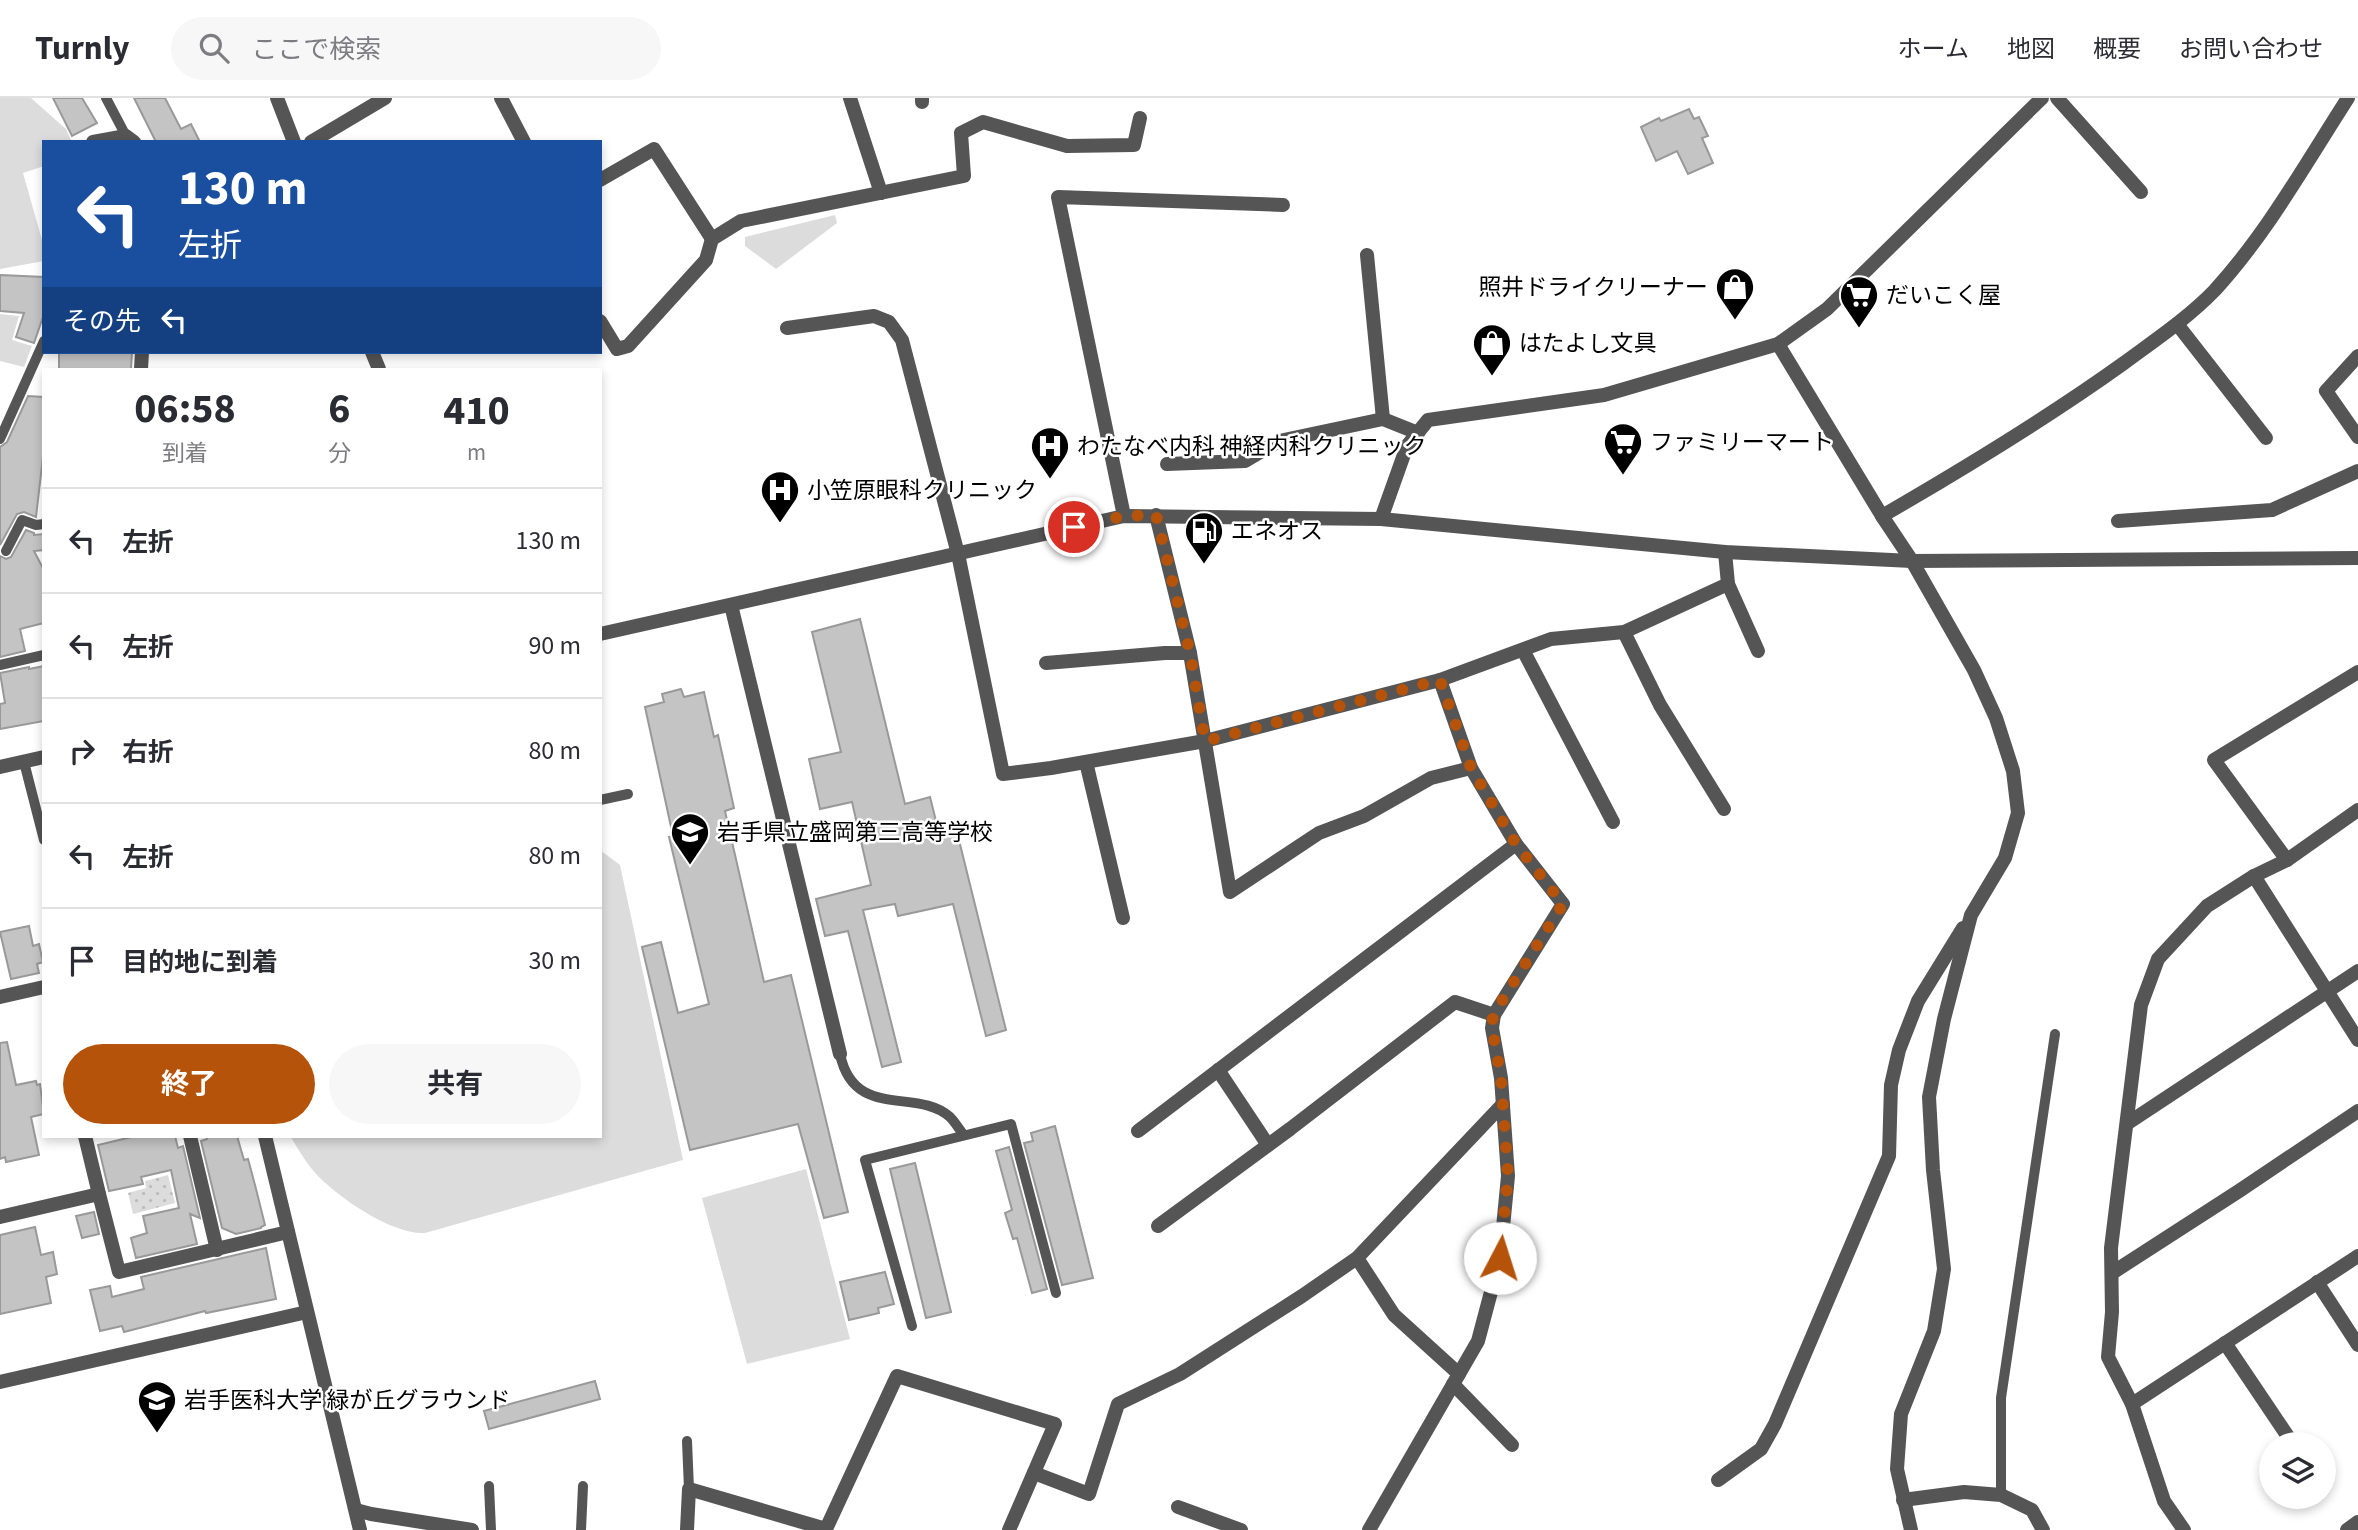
<!DOCTYPE html>
<html lang="ja">
<head>
<meta charset="utf-8">
<style>
  :root { --surface:#fff; --page:#f7f7f7; --text:#2b2b33; --muted:#7c7c81; --line:#e1e1e2; --accent:#b45309 }
  body { margin:0; font-family:"Source Sans 3","Noto Sans JP",sans-serif; background:var(--page); color:var(--text); height:100vh; display:flex; flex-direction:column; font-size:26px; white-space:nowrap }
  * { box-sizing:border-box; margin:0 }
  p { font-size:23px; color:var(--muted) }
  .icon { flex:none; width:38px; height:38px; fill:none; stroke:currentColor; stroke-width:2; stroke-linecap:round; stroke-linejoin:round }
  .map { position:relative; flex:1; overflow:hidden }
  .side { position:absolute; left:42px; top:270px; width:560px; height:770px; display:flex; flex-direction:column; background:var(--surface); border-radius:0px; box-shadow:0 4px 10px #0003 }
  .side>* { flex:none }
  .guide { position:absolute; left:42px; top:42px; width:560px; height:214px; border-radius:0px; box-shadow:0 4px 10px #0003; background:#1a4fa0; color:#fff; overflow:hidden }
  .controls { position:absolute; left:2259px; top:1334px; display:grid; gap:14px }
  .controls a { display:grid; place-items:center; width:77px; height:77px; border-radius:50%; background:var(--surface); box-shadow:0 4px 10px #0003; font-size:35px }
  .pin { position:absolute; display:grid; place-items:center; width:60px; height:60px; color:#fff; margin:-30px; border:4px solid #fff; border-radius:50%; box-shadow:0 2px 7px #0007 }
  .me { position:absolute; width:77px; margin:-38px; rotate:5deg; stroke-linejoin:round; filter:drop-shadow(0 0 5px #0008) }
  .turn { display:flex; align-items:center; gap:24px; height:147px; padding:0 21px; font-size:32px }
  .turn .icon { width:91px; height:91px; stroke-width:2.5 }
  .turn b { display:block; font-size:49px; line-height:60px }
  .then { display:flex; align-items:center; height:66px; padding:0 21px; background:#0003; gap:14px; font-size:26px }
  .eta { display:flex; justify-content:space-evenly; align-items:center; height:119px; text-align:center }
  .eta b { font-size:42px; font-weight:700; line-height:49px }
  .primary-button { display:flex; gap:14px; margin-top:auto; padding:14px 21px }
  .primary-button a { flex:1; height:80px; border-radius:42px; background:var(--accent); color:#fff; font-size:28px; font-weight:700; line-height:80px; text-align:center }
  .primary-button a+a { background:var(--page); color:var(--text) }
  ul { padding:0; list-style:none }
  li { display:flex; align-items:center; gap:21px; height:105px; padding:0 21px; border-top:2px solid var(--line) }
  li div { flex:1 }
  li b { display:block; font-size:26px }
  li em { font-style:normal }
  header { display:flex; align-items:center; gap:42px; box-sizing:border-box; height:98px; padding:0 35px; background:var(--surface); border-bottom:2px solid var(--line) }
  header strong { font-size:33px }
  nav { display:flex; gap:38px; margin-inline-start:auto; font-size:24px }
  .search { width:490px; height:63px; background:var(--page); display:flex; align-items:center; gap:18px; box-sizing:border-box; padding:0 24px; border-radius:38px; color:var(--muted); font-size:26px }
  .map>svg:first-child { display:block }
</style>
</head>
<body>
<header>
<strong>Turnly</strong>
<div class="search"><svg class="icon" aria-label="search" viewBox="0 0 24 24"><circle cx="10" cy="10" r="6"/><path d="M15 15l6 6"/></svg>ここで検索</div>
<nav><a>ホーム</a><a>地図</a><a>概要</a><a>お問い合わせ</a></nav>
</header>
<div class="map">
<svg width="2358" height="1432" viewBox="0 0 2358 1432">
  <defs>
    <pattern id="garden-dots" width="8" height="8" patternUnits="userSpaceOnUse" patternTransform="scale(1.75)"><rect width="8" height="8" fill="#dcdcdc"/><path d="M2 2h.1M6 6h.1" fill="none" stroke="#bbb" stroke-width="1.8" stroke-linecap="round"/></pattern>
  </defs>
  <rect width="100%" height="100%" fill="#fff"/>
  <g fill="#dcdcdc">
    <polygon points="0,0 31,0 66,31 72,44 44,44 44,68 23,75 44,149 44,163 0,171"/>
    <polygon points="835,117 837,125 776,171 745,148 745,139"/>
    <polygon points="0,216 19,218 12,242 32,248 24,269 0,263"/>
    <path d="M600 752 620 767 683 1062 425 1135C393 1137 341 1101 319 1079 307 1067 299 1052 290 1038H600Z"/>
    <polygon points="806,1071 850,1241 747,1266 702,1100"/>
  </g>
  <polygon fill="url(#garden-dots)" points="168,1077 175,1105 133,1116 128,1095 146,1090 145,1083"/>
  <g fill="#c4c4c4" stroke="#999" stroke-width="2">
    <polygon points="53,0 82,0 97,25 72,38"/>
    <polygon points="134,0 165,0 181,31 191,26 200,44 156,44"/>
    <polygon points="1689,11 1694,21 1699,19 1708,38 1702,40 1713,65 1688,76 1677,53 1656,63 1641,29 1659,20 1661,23"/>
    <polygon points="0,177 44,179 44,216 34,245 16,239 24,215 0,213"/>
    <polygon points="59,254 132,254 131,271 59,271"/>
    <polygon points="28,298 44,299 44,350 36,419 24,414 17,416 0,447 0,349 7,344"/>
    <polygon points="26,432 34,435 34,437 44,436 44,452 34,453 44,472 44,525 20,531 25,553 0,559 0,458 6,461 11,459"/>
    <polygon points="860,521 905,706 930,699 939,735 956,730 1006,932 986,938 953,806 898,818 895,806 863,812 901,964 882,969 848,833 825,838 816,801 871,787 852,704 820,711 809,661 841,654 812,534"/>
    <polygon points="44,568 44,623 0,631 0,606 5,605 0,575 29,569 29,571"/>
    <polygon points="681,591 684,599 704,594 714,639 718,637 734,710 725,713 764,884 791,877 848,1114 824,1120 798,1026 690,1052 642,849 661,844 678,915 709,906 669,739 673,738 645,609 664,604 662,596"/>
    <polygon points="29,828 33,848 39,846 43,864 37,866 39,875 11,881 0,834"/>
    <polygon points="7,944 16,987 36,983 37,987 40,986 44,1016 31,1019 39,1057 6,1064 5,1059 0,1061 0,945"/>
    <polygon points="1055,1028 1093,1180 1062,1187 1024,1045 1033,1043 1031,1035"/>
    <polygon points="136,1038 175,1038 178,1050 183,1048 200,1120 190,1116 197,1146 136,1160 131,1140 147,1135 143,1118 179,1110 171,1072 141,1079 143,1086 109,1093 98,1047"/>
    <polygon points="207,1038 237,1038 244,1062 248,1061 255,1087 265,1127 261,1129 261,1130 236,1136 222,1130 201,1043 207,1041"/>
    <polygon points="1009,1049 1047,1191 1032,1195 1017,1140 1013,1141 1005,1115 1012,1112 996,1053"/>
    <polygon points="915,1065 951,1214 926,1220 890,1071"/>
    <polygon points="94,1114 99,1136 82,1140 76,1118"/>
    <polygon points="35,1129 41,1157 53,1154 57,1176 46,1179 51,1205 0,1216 0,1137"/>
    <polygon points="266,1150 276,1201 206,1215 205,1213 124,1234 122,1228 100,1233 90,1192 110,1188 112,1199 144,1191 141,1179"/>
    <polygon points="885,1174 894,1206 878,1210 879,1215 849,1222 840,1184"/>
    <polygon points="595,1283 600,1301 489,1331 484,1313"/>
  </g>
  <g fill="none" stroke-linecap="round" stroke-linejoin="round">
    <g stroke="#555" stroke-width="10">
      <polyline points="106,0 126,38"/>
      <polyline points="0,341 44,243"/>
      <polyline points="6,453 22,422 36,427 44,426"/>
      <polyline points="0,567 44,557"/>
      <polyline points="24,664 44,742"/>
      <polyline points="600,702 628,696"/>
      <path d="M840 956C854 1023 917 989 950 1019 955 1024 959 1031 963 1036"/>
      <polyline points="912,1228 865,1062 1011,1026 1056,1195"/>
      <polyline points="687,1343 689,1391"/>
      <polyline points="489,1388 491,1432"/>
      <polyline points="2001,1397 2001,1300 2055,936"/>
      <polyline points="581,1432 583,1388"/>
    </g>
    <g stroke="#555" stroke-width="14">
      <polyline points="277,0 294,44"/>
      <polyline points="501,0 524,44"/>
      <polyline points="850,0 881,95"/>
      <polyline points="922,0 922,4"/>
      <polyline points="2057,0 2141,94"/>
      <polyline points="93,44 126,38 134,44"/>
      <polyline points="311,44 385,0"/>
      <polyline points="600,82 654,51 712,141"/>
      <polyline points="1367,157 1383,321"/>
      <polyline points="600,223 617,251 628,248 706,162 712,141 741,123 964,78 961,35 983,24 1067,48 1134,47 1140,20"/>
      <polyline points="2177,226 2266,340"/>
      <polyline points="787,230 874,218 889,224 902,242 958,456 1003,676 1051,670 1205,643 1440,582"/>
      <polyline points="1778,246 1882,418 1912,463 1974,572 1996,620 2013,673 2018,715 2005,760 1971,817 1944,921 1929,999 1933,1072 1944,1171 1934,1233 1901,1316 1897,1371 1911,1432"/>
      <polyline points="2358,258 2326,293 2358,339"/>
      <polyline points="141,271 142,254"/>
      <polyline points="1167,366 1245,363 1279,343 1383,321 1418,335"/>
      <polyline points="1156,417 1190,555 1230,794 1319,735 1364,718 1431,680 1471,670"/>
      <polyline points="1124,418 1058,99 1283,107"/>
      <path d="M1882 418C1965 370 2046 321 2124 265 2155 242 2188 220 2215 192 2267 135 2306 65 2348 0"/>
      <polyline points="2118,423 2272,412 2358,373"/>
      <polyline points="1728,486 1758,553"/>
      <polyline points="731,507 840,956"/>
      <polyline points="1624,534 1660,607 1724,711"/>
      <polyline points="1523,552 1613,724"/>
      <polyline points="1046,565 1165,555 1190,555"/>
      <polyline points="1086,664 1123,820"/>
      <polyline points="2287,762 2214,662 2358,574"/>
      <polyline points="2254,778 2358,942"/>
      <polyline points="0,899 44,889"/>
      <polyline points="1218,972 1268,1047"/>
      <polyline points="2128,1025 2358,873"/>
      <polyline points="1138,1033 1516,746"/>
      <polyline points="85,1038 99,1096"/>
      <polyline points="190,1038 217,1152"/>
      <polyline points="0,1119 99,1096 119,1174 288,1134"/>
      <polyline points="1158,1128 1290,1031 1455,904 1494,917"/>
      <polyline points="1357,1160 1394,1217 1459,1276"/>
      <polyline points="2112,1175 2239,1093 2358,1013"/>
      <polyline points="2317,1184 2358,1247"/>
      <polyline points="2225,1245 2293,1346"/>
      <polyline points="0,1284 307,1214"/>
      <polyline points="1453,1286 1512,1347"/>
      <polyline points="2132,1306 2358,1158"/>
      <polyline points="1034,1375 1089,1396 1118,1306 1180,1276 1302,1198 1357,1160 1503,1006"/>
      <polyline points="1718,1382 1761,1351 1775,1326 1889,1058 1891,987 1899,952 1918,903 1963,830"/>
      <polyline points="1903,1402 1964,1394 2001,1397 2032,1412 2043,1432"/>
      <polyline points="1178,1409 1241,1432"/>
      <polyline points="356,1412 371,1416 472,1432"/>
      <polyline points="687,1432 689,1391 826,1431 897,1278 1055,1326 1009,1432"/>
      <polyline points="1369,1432 1478,1243 1500,1160 1508,1078 1501,980 1492,930 1494,917 1563,806 1516,746 1471,670 1440,582 1551,541 1624,534 1728,486 1725,454"/>
      <polyline points="2184,1432 2164,1403 2132,1306 2108,1259 2112,1214 2111,1150 2141,907 2158,861 2207,808 2254,778 2287,762 2358,712"/>
      <polyline points="2347,1432 2358,1424"/>
    </g>
    <g stroke="#555" stroke-width="14">
      <polyline points="372,254 379,271"/>
      <polyline points="1381,421 1407,348 1428,322 1604,297 1778,246 1827,211 2042,0"/>
      <polyline points="600,536 1124,418 1381,421 1725,454 1912,463 2358,460"/>
      <polyline points="0,669 44,659"/>
      <polyline points="265,1038 360,1432"/>
    </g>
  </g>
  <g fill="none" stroke-linecap="round" stroke-linejoin="round">
    <polyline stroke="#b45309" stroke-width="12" stroke-dasharray="0 21.6" points="1074,429 1124,418 1156,417 1190,555 1205,643 1440,582 1471,670 1516,746 1563,806 1493,917 1492,930 1501,980 1508,1078 1500,1160"/>
  </g>
  <defs>
    <g id="shop-pin" transform="scale(2.0125)"><path d="M0 17L-7.5 6A9.5 9.5 0 1 1 7.5 6Z" fill="#000" stroke="#fff"/><path d="M-5-2.5h2.3a2.7 3.5 0 0 1 5.4 0H5L5.5 6h-11ZM-1.5-2.5h3a1.5 2.3 0 0 0-3 0Z" fill="#fff"/></g>
    <g id="supermarket-pin" transform="scale(2.0125)"><path d="M0 17L-7.5 6A9.5 9.5 0 1 1 7.5 6Z" fill="#000" stroke="#fff"/><path d="M-6-5.5h2.5l.6 2H6L4.5 2H-2.5L-4.4-4H-6ZM-1.5 3.2a1.3 1.3 0 1 0 .1 0ZM3 3.2a1.3 1.3 0 1 0 .1 0Z" fill="#fff"/></g>
    <g id="hospital-pin" transform="scale(2.0125)"><path d="M0 17L-7.5 6A9.5 9.5 0 1 1 7.5 6Z" fill="#000" stroke="#fff"/><path d="M-5-5h3v3.5h4V-5h3V5h-3V1.5h-4V5h-3Z" fill="#fff"/></g>
    <g id="fuel-pin" transform="scale(2.0125)"><path d="M0 17L-7.5 6A9.5 9.5 0 1 1 7.5 6Z" fill="#000" stroke="#fff"/><path d="M-5.5-6h7V0h2V4h1.3V-2.5L3-4.5l.8-.8L6-3V5H2.5V1h-1V6h-7ZM-4.2-4.7v3.2H.2V-4.7Z" fill="#fff"/></g>
    <g id="school-pin" transform="scale(2.0125)"><path d="M0 17L-7.5 6A9.5 9.5 0 1 1 7.5 6Z" fill="#000" stroke="#fff"/><path d="M0-5L7-2L0 1L-7-2ZM-4 1L0 2.5L4 1V4Q0 6-4 4Z" fill="#fff"/></g>
    <g id="university-pin" transform="scale(2.0125)"><path d="M0 17L-7.5 6A9.5 9.5 0 1 1 7.5 6Z" fill="#000" stroke="#fff"/><path d="M0-5L7-2L0 1L-7-2ZM-4 1L0 2.5L4 1V4Q0 6-4 4Z" fill="#fff"/></g>
  </defs>
  <g fill-rule="evenodd">
    <use href="#shop-pin" x="1735" y="189"/>
    <use href="#supermarket-pin" x="1859" y="197"/>
    <use href="#shop-pin" x="1492" y="245"/>
    <use href="#supermarket-pin" x="1623" y="344"/>
    <use href="#hospital-pin" x="1050" y="348"/>
    <use href="#hospital-pin" x="780" y="392"/>
    <use href="#fuel-pin" x="1204" y="433"/>
    <use href="#school-pin" x="690" y="734"/>
    <use href="#university-pin" x="157" y="1302"/>
  </g>
  <g text-anchor="middle" dominant-baseline="central" stroke-width="5" stroke-linejoin="round" paint-order="stroke">
    <g font-size="23" fill="#000" stroke="#fff" text-anchor="start">
      <text x="1708" y="189" text-anchor="end">照井ドライクリーナー</text>
      <text x="1886" y="197">だいこく屋</text>
      <text x="1519" y="245">はたよし文具</text>
      <text x="1650" y="344">ファミリーマート</text>
      <text x="1077" y="348">わたなべ内科 神経内科クリニック</text>
      <text x="807" y="392">小笠原眼科クリニック</text>
      <text x="1231" y="433">エネオス</text>
      <text x="717" y="734">岩手県立盛岡第三高等学校</text>
      <text x="184" y="1302">岩手医科大学 緑が丘グラウンド</text>
    </g>
  </g>
</svg>
<div class="controls">
<a><svg class="icon" aria-label="layers" viewBox="0 0 24 24"><path d="M12 4l9 5-9 5-9-5zM3 14l9 5 9-5"/></svg></a>
</div>
<div class="pin" style="left:1074px;top:429px;background:#d93025"><svg class="icon" aria-label="arrive" viewBox="0 0 24 24"><path d="M6 21V4h12l-3 4 3 4H6"/></svg></div>
<svg class="me" style="left:1500px;top:1160px" viewBox="-20 -20 40 40"><circle r="19" fill="#fff"/><path d="M0-13L10 11 0 6-10 11z" fill="#b45309"/></svg>
<div class="guide">
<div class="turn"><svg class="icon" aria-label="left" viewBox="0 0 24 24"><path d="M17 20v-9H6M10 6l-5 5 5 5"/></svg><div><b>130 m</b>左折</div></div>
<div class="then">その先<svg class="icon" aria-label="left" viewBox="0 0 24 24"><path d="M17 20v-9H6M10 6l-5 5 5 5"/></svg></div>
</div>
<section class="side">
<div class="eta">
<div><b>06:58</b><p>到着</p></div>
<div><b>6</b><p>分</p></div>
<div><b>410</b><p>m</p></div>
</div>
<ul>
<li><svg class="icon" aria-label="left" viewBox="0 0 24 24"><path d="M17 20v-9H6M10 6l-5 5 5 5"/></svg><div><b>左折</b></div><em>130 m</em></li>
<li><svg class="icon" aria-label="left" viewBox="0 0 24 24"><path d="M17 20v-9H6M10 6l-5 5 5 5"/></svg><div><b>左折</b></div><em>90 m</em></li>
<li><svg class="icon" aria-label="right" viewBox="0 0 24 24"><path d="M7 20v-9h11M14 6l5 5-5 5"/></svg><div><b>右折</b></div><em>80 m</em></li>
<li><svg class="icon" aria-label="left" viewBox="0 0 24 24"><path d="M17 20v-9H6M10 6l-5 5 5 5"/></svg><div><b>左折</b></div><em>80 m</em></li>
<li><svg class="icon" aria-label="arrive" viewBox="0 0 24 24"><path d="M6 21V4h12l-3 4 3 4H6"/></svg><div><b>目的地に到着</b></div><em>30 m</em></li>
</ul>
<div class="primary-button"><a>終了</a><a>共有</a></div>
</section>
</div>
</body>
</html>
